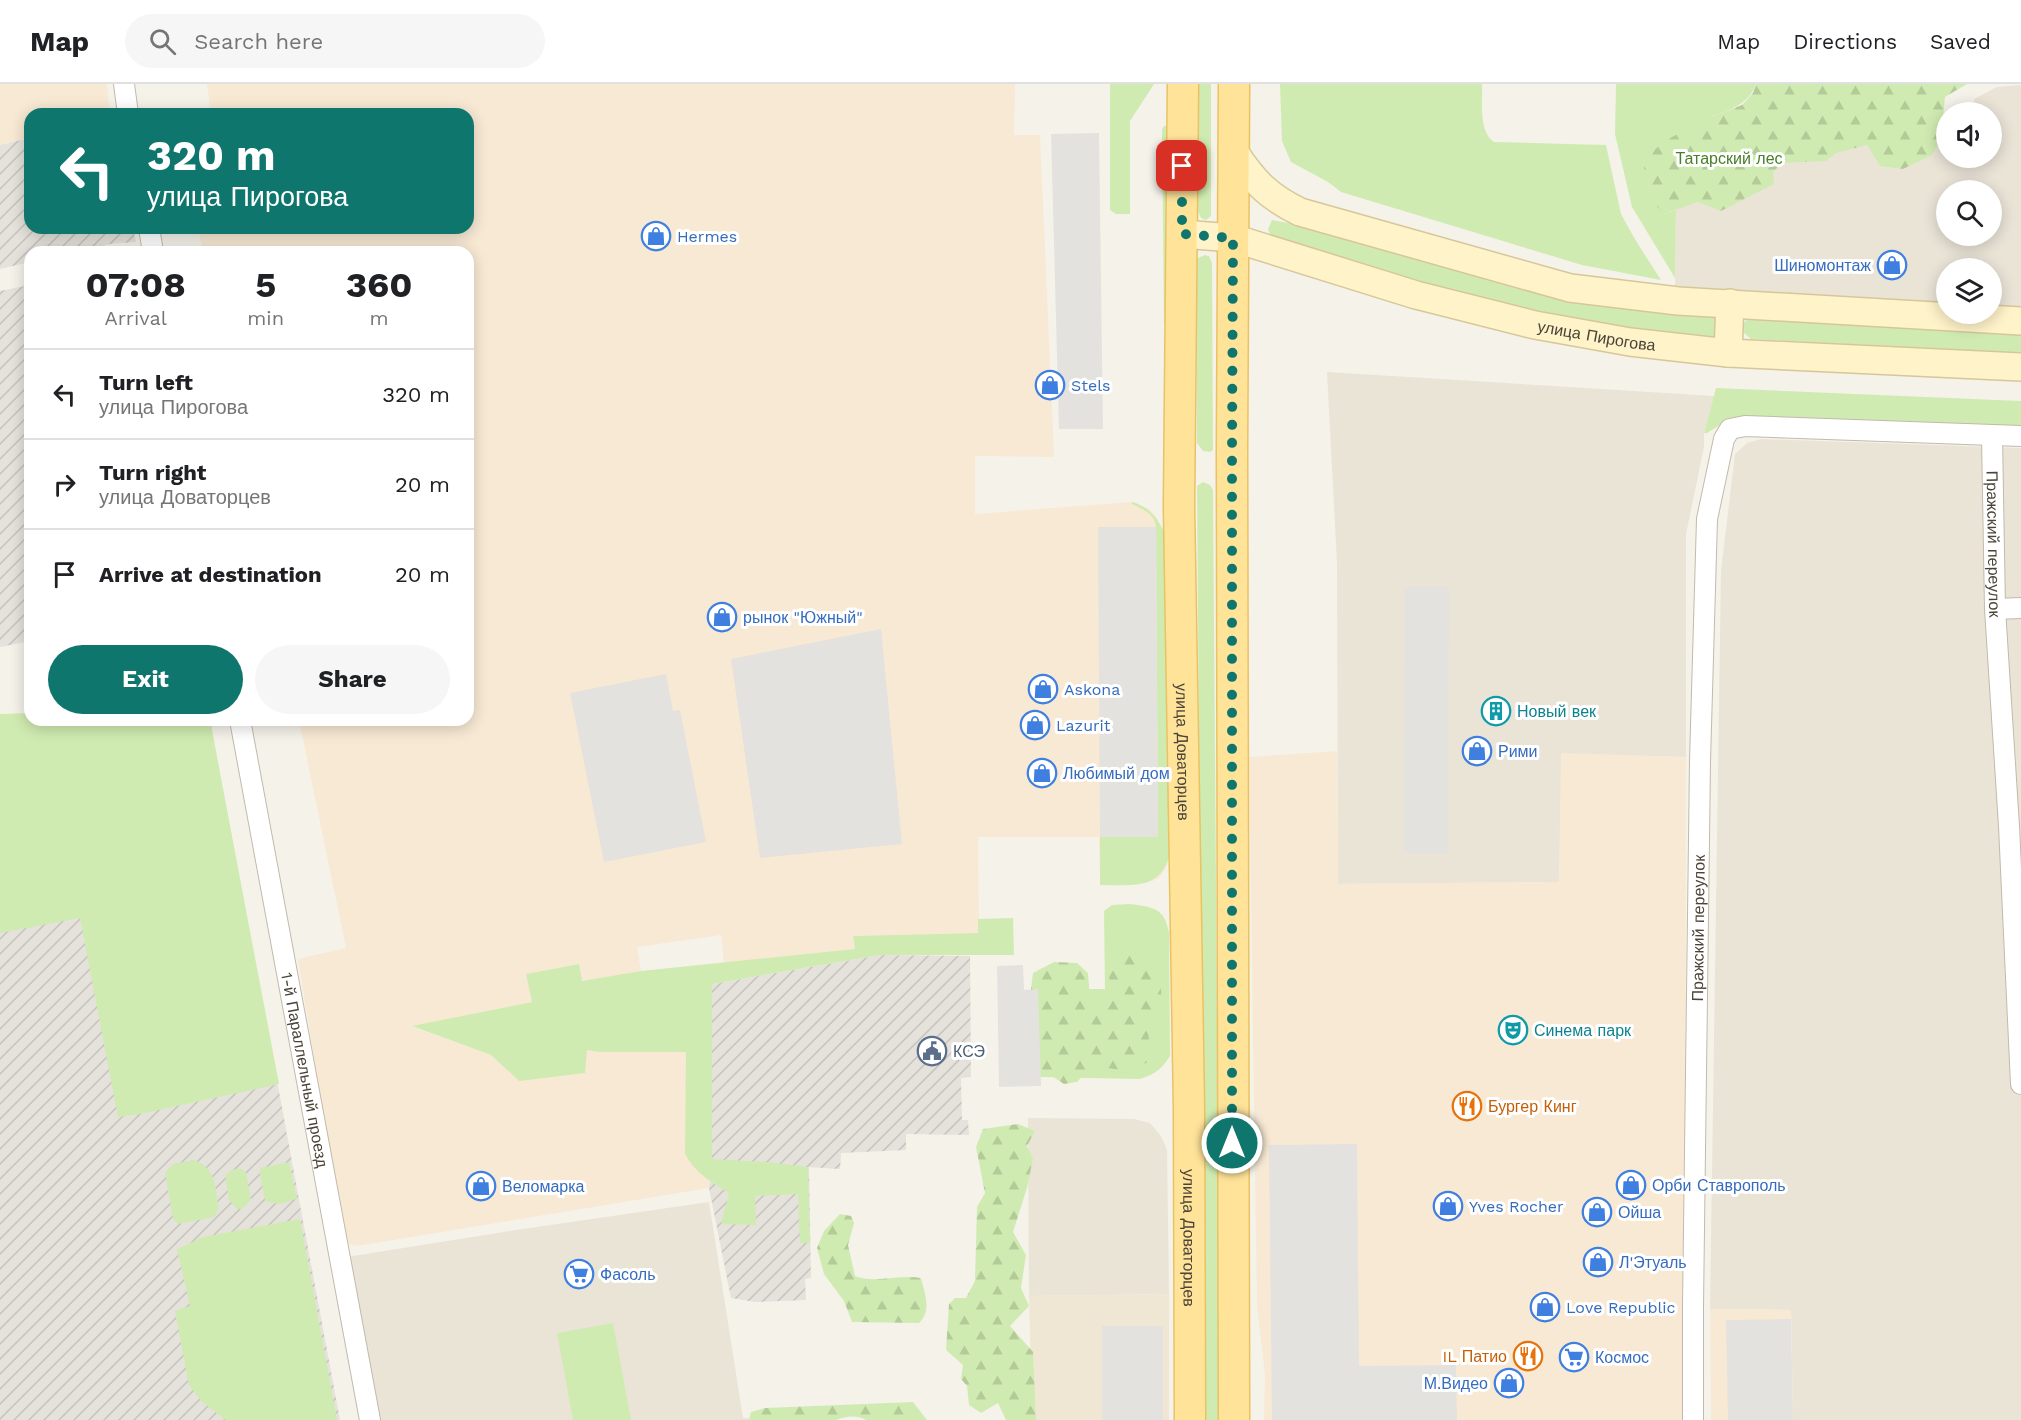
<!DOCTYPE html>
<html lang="en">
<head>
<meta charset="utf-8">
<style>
  :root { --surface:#fff; --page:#f6f6f6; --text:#202124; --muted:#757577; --line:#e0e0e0; --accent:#0f766e }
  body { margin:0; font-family:"Work Sans",sans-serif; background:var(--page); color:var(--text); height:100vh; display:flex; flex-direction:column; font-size:22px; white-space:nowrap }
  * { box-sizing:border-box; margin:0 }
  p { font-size:20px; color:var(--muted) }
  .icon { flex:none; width:33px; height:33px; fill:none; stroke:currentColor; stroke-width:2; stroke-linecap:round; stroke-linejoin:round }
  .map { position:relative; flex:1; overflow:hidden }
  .panel { position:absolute; left:24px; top:162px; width:450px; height:480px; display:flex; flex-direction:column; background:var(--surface); border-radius:18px; box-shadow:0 3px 15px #0003 }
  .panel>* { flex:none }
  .hud { position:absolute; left:24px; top:24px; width:450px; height:126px; border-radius:18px; box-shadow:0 3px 15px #0003; background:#0f766e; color:#fff; overflow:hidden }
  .tools { position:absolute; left:1936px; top:18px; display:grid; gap:12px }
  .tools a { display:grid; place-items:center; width:66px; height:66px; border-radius:50%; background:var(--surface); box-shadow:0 3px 15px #0003; font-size:30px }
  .pin { position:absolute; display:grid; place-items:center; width:51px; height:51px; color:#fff; margin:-26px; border-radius:12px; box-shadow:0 3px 9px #0006 }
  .me { position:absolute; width:66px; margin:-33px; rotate:0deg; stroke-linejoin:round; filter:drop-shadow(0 0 4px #0008) }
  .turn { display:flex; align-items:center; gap:21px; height:126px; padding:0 24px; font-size:27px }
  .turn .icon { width:78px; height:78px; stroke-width:2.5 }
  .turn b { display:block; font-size:42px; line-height:51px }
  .eta { display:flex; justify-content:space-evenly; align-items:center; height:102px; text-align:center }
  .eta b { font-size:36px; font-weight:700; line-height:42px }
  .cta { display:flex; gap:12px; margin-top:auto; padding:12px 24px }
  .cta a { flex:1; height:69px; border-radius:36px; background:var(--accent); color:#fff; font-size:24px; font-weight:700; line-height:69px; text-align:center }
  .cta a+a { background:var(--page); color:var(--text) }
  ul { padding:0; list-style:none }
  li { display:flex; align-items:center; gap:18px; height:90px; padding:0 24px; border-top:2px solid var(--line) }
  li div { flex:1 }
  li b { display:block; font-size:22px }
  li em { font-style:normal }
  header { display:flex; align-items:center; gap:36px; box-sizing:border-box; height:84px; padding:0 30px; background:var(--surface); border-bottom:2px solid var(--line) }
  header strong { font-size:28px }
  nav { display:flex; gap:33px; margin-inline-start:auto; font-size:21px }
  .search { width:420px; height:54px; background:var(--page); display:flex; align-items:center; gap:15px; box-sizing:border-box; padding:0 21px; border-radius:33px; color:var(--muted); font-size:22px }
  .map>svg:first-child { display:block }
</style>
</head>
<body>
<header>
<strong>Map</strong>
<div class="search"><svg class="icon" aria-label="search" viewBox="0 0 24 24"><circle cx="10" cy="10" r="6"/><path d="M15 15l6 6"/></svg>Search here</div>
<nav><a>Map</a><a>Directions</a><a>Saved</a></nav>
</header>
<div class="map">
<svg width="2021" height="1336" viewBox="0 0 2021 1336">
  <defs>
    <pattern id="industrial-furrows" width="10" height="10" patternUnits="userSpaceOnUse" patternTransform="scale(1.5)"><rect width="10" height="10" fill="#e5e1db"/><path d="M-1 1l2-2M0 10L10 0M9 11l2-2" fill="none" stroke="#c6c2bd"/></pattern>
    <pattern id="forest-firs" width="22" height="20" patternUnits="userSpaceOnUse" patternTransform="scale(1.5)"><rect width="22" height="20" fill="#d0ebb1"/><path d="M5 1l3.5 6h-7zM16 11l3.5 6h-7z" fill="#b4cb99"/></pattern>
  </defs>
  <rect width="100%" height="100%" fill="#f5f2ea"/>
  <g fill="#eae4d7" fill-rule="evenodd">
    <path d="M2021 1V230L1992 228V184H1947V225L1675 207 1676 109 1737 85 1857 61 1947 57V74H1992V28H1975L1974 15 1997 3ZM1947 106H1992V152H1947Z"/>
    <polygon points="1327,288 1714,312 1704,349 1704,363 1686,450 1686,673 1562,670 1559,798 1338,800 1337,479"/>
    <polygon points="1761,355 2021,364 2021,1336 1793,1336 1791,1226 1710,1225 1721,487 1735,370 1747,359"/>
    <polygon points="1028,1034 1134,1035 1150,1039 1161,1052 1167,1066 1169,1210 1029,1212"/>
    <polygon points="709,1118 743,1334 847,1336 381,1336 347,1173 516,1146"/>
  </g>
  <g fill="#f8e9d4">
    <polygon points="0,0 107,0 110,30 30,30 30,54 0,61"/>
    <polygon points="207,0 1015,0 1014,51 1040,51 1054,373 975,372 975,430 1132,418 1149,425 1158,435 1168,780 1160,793 1153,797 1124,801 1100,801 1099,753 978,753 979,849 853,852 855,865 724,879 721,851 637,863 641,887 627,890 581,897 578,880 527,890 532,918 413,943 491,971 519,997 587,958 713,961 712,1076 709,1104 357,1162 344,1159 298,875 346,864 299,636 468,636 468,168 203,168 198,144 468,144 468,30 211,30"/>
    <polygon points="1337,667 1338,800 1559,798 1561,669 1686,673 1685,1336 1264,1336 1265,1291 1257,1222 1249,673"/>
    <polygon points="1710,1225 1791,1226 1793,1336 1711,1336"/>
  </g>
  <g fill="url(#industrial-furrows)">
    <polygon points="30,54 30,144 133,144 136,158 110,160 76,168 30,168 30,178 0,185 0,61"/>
    <polygon points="30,201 30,557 0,563 0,207"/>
    <polygon points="210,636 340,1336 0,1336 0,665"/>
    <polygon points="880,871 970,872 971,993 961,994 962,1036 968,1036 969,1051 906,1050 906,1066 841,1069 840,1085 809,1083 811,1194 805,1195 806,1216 755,1218 731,1214 709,1104 712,1076 712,900"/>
  </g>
  <polygon fill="#efe7d3" points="1169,1210 1169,1336 1032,1336 1029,1212"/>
  <g fill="#d0ebb1">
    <polygon points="1110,0 1154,0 1130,37 1130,130 1116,130 1110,126"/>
    <polygon points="1195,0 1211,0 1211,132 1206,136 1201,134 1196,123"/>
    <path d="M1280 0H1482C1483 18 1478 47 1494 58L1606 61 1621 130 1636 157 1661 196 1582 181 1341 108 1328 98 1291 78 1282 57Z"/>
    <path d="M1616 0H1756C1748 21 1731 25 1711 33L1664 130 1676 126 1675 194 1632 123 1615 50Z"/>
    <polygon points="1164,42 1170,42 1167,243 1164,240 1162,45"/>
    <polygon points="1272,136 1309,143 1570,218 1716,234 1720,237 1718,253 1622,248 1496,222 1271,153 1268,145"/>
    <polygon points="1205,171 1209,172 1212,179 1213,366 1210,368 1203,367 1197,359 1196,175"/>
    <polygon points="1754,233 2021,247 2021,269 1751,255 1743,248 1744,239 1747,235"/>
    <polygon points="1716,304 2021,317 2021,344 1728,336 1707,349 1704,349"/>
    <polygon points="1203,398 1210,401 1213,406 1220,1336 1204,1336 1197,402"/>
    <path d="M1132 418C1149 423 1157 433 1164 448L1170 768C1162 807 1132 801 1100 801V753L1158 752 1156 443C1154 429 1144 426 1132 420Z"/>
    <polygon points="30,629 30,636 210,636 279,1000 140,1030 118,1033 80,834 0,849 0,630"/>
    <path d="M1130 820C1153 823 1165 824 1169 849L1170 972C1162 985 1154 991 1139 995L1040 993 1038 905H1105L1104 827 1112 821Z"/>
    <path d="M1013 834 1014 871H880L712 900V1075L766 1078 808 1083 810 1159H800L798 1110 755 1112 756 1141 721 1140 729 1109C711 1098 695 1089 685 1070L686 968H599L587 966 585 989 519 997 491 971 412 942 532 918 526 890 579 880 582 897 641 887 855 865 853 852 978 849V835Z"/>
    <path d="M194 1076C217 1084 215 1104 219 1125L214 1133 178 1140 173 1134 165 1089 173 1080Z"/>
    <polygon points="289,1078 297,1115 279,1120 265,1117 260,1089 261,1084"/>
    <polygon points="234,1085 241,1085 246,1088 251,1116 242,1125 237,1125 229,1116 225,1091"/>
    <polygon points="300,1135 337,1336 226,1336 223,1334 201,1317 189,1301 175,1227 190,1222 177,1165 203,1153"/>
    <polygon points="613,1239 631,1336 573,1336 557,1249"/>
  </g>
  <g fill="url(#forest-firs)">
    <polygon points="1756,0 1967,0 1945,13 1941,54 1932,71 1903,85 1880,82 1867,61 1836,69 1826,77 1782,79 1773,88 1774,100 1721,127 1698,118 1664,130 1650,115 1644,84 1648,70 1672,53 1711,33 1742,21 1753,9"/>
    <path d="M1129 869C1133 870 1139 870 1143 873 1159 883 1166 909 1158 926 1155 932 1151 937 1147 942L1152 975C1130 990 1118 987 1094 980L1077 998 1064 1000 1037 982 1026 945 1033 889 1054 878 1077 879 1088 889 1090 913H1101L1110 899 1108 884Z"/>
    <polygon points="1018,1040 1035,1047 1027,1062 1033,1075 1027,1104 1013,1148 1026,1171 1021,1204 1029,1222 1010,1242 1033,1268 1036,1336 1006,1336 998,1319 981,1329 969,1321 967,1302 961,1295 963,1281 946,1266 949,1220 955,1214 966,1214 975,1197 977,1123 985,1109 976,1063 983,1045"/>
    <path d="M840 1130 851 1132 854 1139 848 1161 855 1192C874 1200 900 1190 921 1194 925 1210 932 1227 919 1239L852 1238 844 1217 824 1190 817 1164 824 1147Z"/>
    <path d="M913 1318 927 1336H866C857 1331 846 1332 836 1336H749L751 1328 765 1324Z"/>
  </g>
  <g fill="#e4e2de">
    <polygon points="1099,49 1103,345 1059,345 1051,50"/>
    <polygon points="1098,443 1156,443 1158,753 1100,753"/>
    <polygon points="1405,503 1449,503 1448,769 1404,769"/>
    <polygon points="881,545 902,760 760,774 731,575"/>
    <polygon points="666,590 673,627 680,626 706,758 604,778 570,609"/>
    <polygon points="1023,881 1024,906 1038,905 1041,1002 999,1003 997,882"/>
    <polygon points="1357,1060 1359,1282 1456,1281 1457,1336 1272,1336 1269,1061"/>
    <polygon points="1791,1235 1793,1336 1728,1336 1726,1236"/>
    <rect x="1102" y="1242" width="61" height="94"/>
  </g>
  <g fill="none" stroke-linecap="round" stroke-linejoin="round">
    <g stroke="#c2baab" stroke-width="22">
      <g id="minor">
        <polyline points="124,0 128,30"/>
        <polyline points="149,144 153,168"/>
        <path id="s1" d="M1992 352 1995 525 2009 742 2021 1000"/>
        <polyline points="1995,525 2021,524"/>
        <path id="s2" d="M240 636 370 1336"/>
        <path id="s3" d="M1693 1336V1223L1700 677 1707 435 1724 355 1730 345 1745 342 2021 352"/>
      </g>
    </g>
    <g stroke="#d7c798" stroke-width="30">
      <g id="secondary">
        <path d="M1235 69C1254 98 1269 113 1300 128L1570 204 1678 217 2021 237"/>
        <path id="s4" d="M1182 150 1233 154 1416 211 1535 241 1630 258 1728 269 2021 283"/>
        <polyline points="1728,269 1730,219"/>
      </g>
    </g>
    <g stroke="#e9c264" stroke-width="33">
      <g id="primary">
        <path id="s5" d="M1183 0 1179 422 1189 1024 1190 1336"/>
        <polyline points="1234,1336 1232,367 1234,0"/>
      </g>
    </g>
    <use href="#minor" stroke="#fff" stroke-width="20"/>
    <use href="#secondary" stroke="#fff3ca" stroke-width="27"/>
    <use href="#primary" stroke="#ffe399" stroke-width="30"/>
  </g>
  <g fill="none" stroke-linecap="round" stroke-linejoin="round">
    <polyline stroke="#0f766e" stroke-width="10" stroke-dasharray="0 18" points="1182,82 1182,150 1233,154 1232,367 1232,1059"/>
  </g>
  <defs>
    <g id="shop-ring" transform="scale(1.5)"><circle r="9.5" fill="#fff" stroke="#3f7fe0" stroke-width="1.5"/><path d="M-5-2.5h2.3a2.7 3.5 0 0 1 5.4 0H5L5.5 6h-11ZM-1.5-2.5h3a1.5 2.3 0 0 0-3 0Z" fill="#3f7fe0"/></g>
    <g id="building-ring" transform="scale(1.5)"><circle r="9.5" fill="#fff" stroke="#0f9aa8" stroke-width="1.5"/><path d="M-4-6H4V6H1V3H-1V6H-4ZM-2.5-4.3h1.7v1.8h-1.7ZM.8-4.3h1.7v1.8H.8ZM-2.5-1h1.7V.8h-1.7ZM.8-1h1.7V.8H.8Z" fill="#0f9aa8"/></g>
    <g id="theatre-ring" transform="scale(1.5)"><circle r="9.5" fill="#fff" stroke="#0f9aa8" stroke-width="1.5"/><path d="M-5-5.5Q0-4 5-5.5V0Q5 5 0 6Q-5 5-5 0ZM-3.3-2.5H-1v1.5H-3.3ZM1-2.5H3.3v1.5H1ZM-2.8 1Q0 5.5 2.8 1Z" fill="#0f9aa8"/></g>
    <g id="civic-ring" transform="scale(1.5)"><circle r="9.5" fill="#fff" stroke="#5c6f8a" stroke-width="1.5"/><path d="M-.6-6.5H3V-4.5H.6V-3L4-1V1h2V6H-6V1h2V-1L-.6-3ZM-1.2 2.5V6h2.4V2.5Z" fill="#5c6f8a"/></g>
    <g id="restaurant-ring" transform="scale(1.5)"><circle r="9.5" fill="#fff" stroke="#e8710a" stroke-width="1.5"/><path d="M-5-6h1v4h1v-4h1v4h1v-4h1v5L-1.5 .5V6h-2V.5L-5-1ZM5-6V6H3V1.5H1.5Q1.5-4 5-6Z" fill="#e8710a"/></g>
    <g id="supermarket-ring" transform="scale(1.5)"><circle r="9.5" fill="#fff" stroke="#3f7fe0" stroke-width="1.5"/><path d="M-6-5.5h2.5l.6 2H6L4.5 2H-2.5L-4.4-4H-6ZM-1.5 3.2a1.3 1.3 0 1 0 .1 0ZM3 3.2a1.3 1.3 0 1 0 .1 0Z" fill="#3f7fe0"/></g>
  </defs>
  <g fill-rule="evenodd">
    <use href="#shop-ring" x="656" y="152"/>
    <use href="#shop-ring" x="1892" y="181"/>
    <use href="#shop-ring" x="1050" y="301"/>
    <use href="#shop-ring" x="722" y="533"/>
    <use href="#shop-ring" x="1043" y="605"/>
    <use href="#building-ring" x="1496" y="627"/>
    <use href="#shop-ring" x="1035" y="641"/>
    <use href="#shop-ring" x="1477" y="667"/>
    <use href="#shop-ring" x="1042" y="689"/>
    <use href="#theatre-ring" x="1513" y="946"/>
    <use href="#civic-ring" x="932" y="967"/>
    <use href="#restaurant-ring" x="1467" y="1022"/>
    <use href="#shop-ring" x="1631" y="1101"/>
    <use href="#shop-ring" x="481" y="1102"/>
    <use href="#shop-ring" x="1448" y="1122"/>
    <use href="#shop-ring" x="1597" y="1128"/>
    <use href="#shop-ring" x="1598" y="1178"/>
    <use href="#supermarket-ring" x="579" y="1190"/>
    <use href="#shop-ring" x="1545" y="1223"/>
    <use href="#restaurant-ring" x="1528" y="1272"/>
    <use href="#supermarket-ring" x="1574" y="1273"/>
    <use href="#shop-ring" x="1509" y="1299"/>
  </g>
  <g text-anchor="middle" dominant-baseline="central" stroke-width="6" stroke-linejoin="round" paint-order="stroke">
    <g font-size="16" fill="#477f27" stroke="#fff">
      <text x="1729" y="74">Татарский лес</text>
    </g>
    <g font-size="16" fill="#366cbe" stroke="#fff" text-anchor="start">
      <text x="677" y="152">Hermes</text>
      <text x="1871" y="181" text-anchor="end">Шиномонтаж</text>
      <text x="1071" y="301">Stels</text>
      <text x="743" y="533">рынок "Южный"</text>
      <text x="1064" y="605">Askona</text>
      <text x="1056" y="641">Lazurit</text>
      <text x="1498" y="667">Рими</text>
      <text x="1063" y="689">Любимый дом</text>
      <text x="1652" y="1101">Орби Ставрополь</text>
      <text x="502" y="1102">Веломарка</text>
      <text x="1469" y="1122">Yves Rocher</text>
      <text x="1618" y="1128">Ойша</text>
      <text x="1619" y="1178">Л'Этуаль</text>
      <text x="600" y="1190">Фасоль</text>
      <text x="1566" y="1223">Love Republic</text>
      <text x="1595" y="1273">Космос</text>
      <text x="1488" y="1299" text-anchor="end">М.Видео</text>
    </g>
    <g font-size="16" fill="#4a4337" stroke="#fff">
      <text stroke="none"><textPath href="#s4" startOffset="428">улица Пирогова</textPath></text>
      <text stroke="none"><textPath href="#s1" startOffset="108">Пражский переулок</textPath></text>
      <text stroke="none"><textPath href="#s5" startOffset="668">улица Доваторцев</textPath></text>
      <text stroke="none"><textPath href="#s3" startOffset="492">Пражский переулок</textPath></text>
      <text stroke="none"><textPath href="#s2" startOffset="356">1-й Параллельный проезд</textPath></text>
      <text stroke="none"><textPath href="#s5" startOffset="1154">улица Доваторцев</textPath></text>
    </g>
    <g font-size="16" fill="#0d838f" stroke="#fff" text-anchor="start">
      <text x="1517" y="627">Новый век</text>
      <text x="1534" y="946">Синема парк</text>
    </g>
    <g font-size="16" fill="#4e5e75" stroke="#fff" text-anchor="start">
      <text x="953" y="967">КСЭ</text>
    </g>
    <g font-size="16" fill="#c56008" stroke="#fff" text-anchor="start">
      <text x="1488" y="1022">Бургер Кинг</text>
      <text x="1507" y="1272" text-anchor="end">IL Патио</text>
    </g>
  </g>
</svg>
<div class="tools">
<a><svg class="icon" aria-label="sound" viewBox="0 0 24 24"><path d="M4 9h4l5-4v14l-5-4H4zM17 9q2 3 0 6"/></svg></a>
<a><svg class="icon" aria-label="search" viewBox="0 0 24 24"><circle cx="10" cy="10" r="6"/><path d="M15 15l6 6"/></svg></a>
<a><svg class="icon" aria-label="layers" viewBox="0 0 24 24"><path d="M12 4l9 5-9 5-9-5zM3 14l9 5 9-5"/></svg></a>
</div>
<div class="pin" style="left:1182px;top:82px;background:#d93025"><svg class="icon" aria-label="arrive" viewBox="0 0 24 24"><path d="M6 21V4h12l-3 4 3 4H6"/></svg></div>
<svg class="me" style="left:1232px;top:1059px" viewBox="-20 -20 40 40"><circle r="17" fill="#0f766e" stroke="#fff" stroke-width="3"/><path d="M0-11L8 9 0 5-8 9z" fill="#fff"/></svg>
<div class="hud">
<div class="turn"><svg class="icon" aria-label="left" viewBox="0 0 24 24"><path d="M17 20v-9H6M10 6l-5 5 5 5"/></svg><div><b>320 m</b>улица Пирогова</div></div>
</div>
<section class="panel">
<div class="eta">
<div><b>07:08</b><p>Arrival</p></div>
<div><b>5</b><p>min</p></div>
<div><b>360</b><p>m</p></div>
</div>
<ul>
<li><svg class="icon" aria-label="left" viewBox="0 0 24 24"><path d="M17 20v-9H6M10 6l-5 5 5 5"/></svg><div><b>Turn left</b><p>улица Пирогова</p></div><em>320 m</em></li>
<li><svg class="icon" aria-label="right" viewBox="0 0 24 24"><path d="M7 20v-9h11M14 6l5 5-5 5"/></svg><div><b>Turn right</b><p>улица Доваторцев</p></div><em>20 m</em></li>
<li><svg class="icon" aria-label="arrive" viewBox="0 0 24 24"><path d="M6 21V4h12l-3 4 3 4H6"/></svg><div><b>Arrive at destination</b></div><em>20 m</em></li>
</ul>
<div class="cta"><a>Exit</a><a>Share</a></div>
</section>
</div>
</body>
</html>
